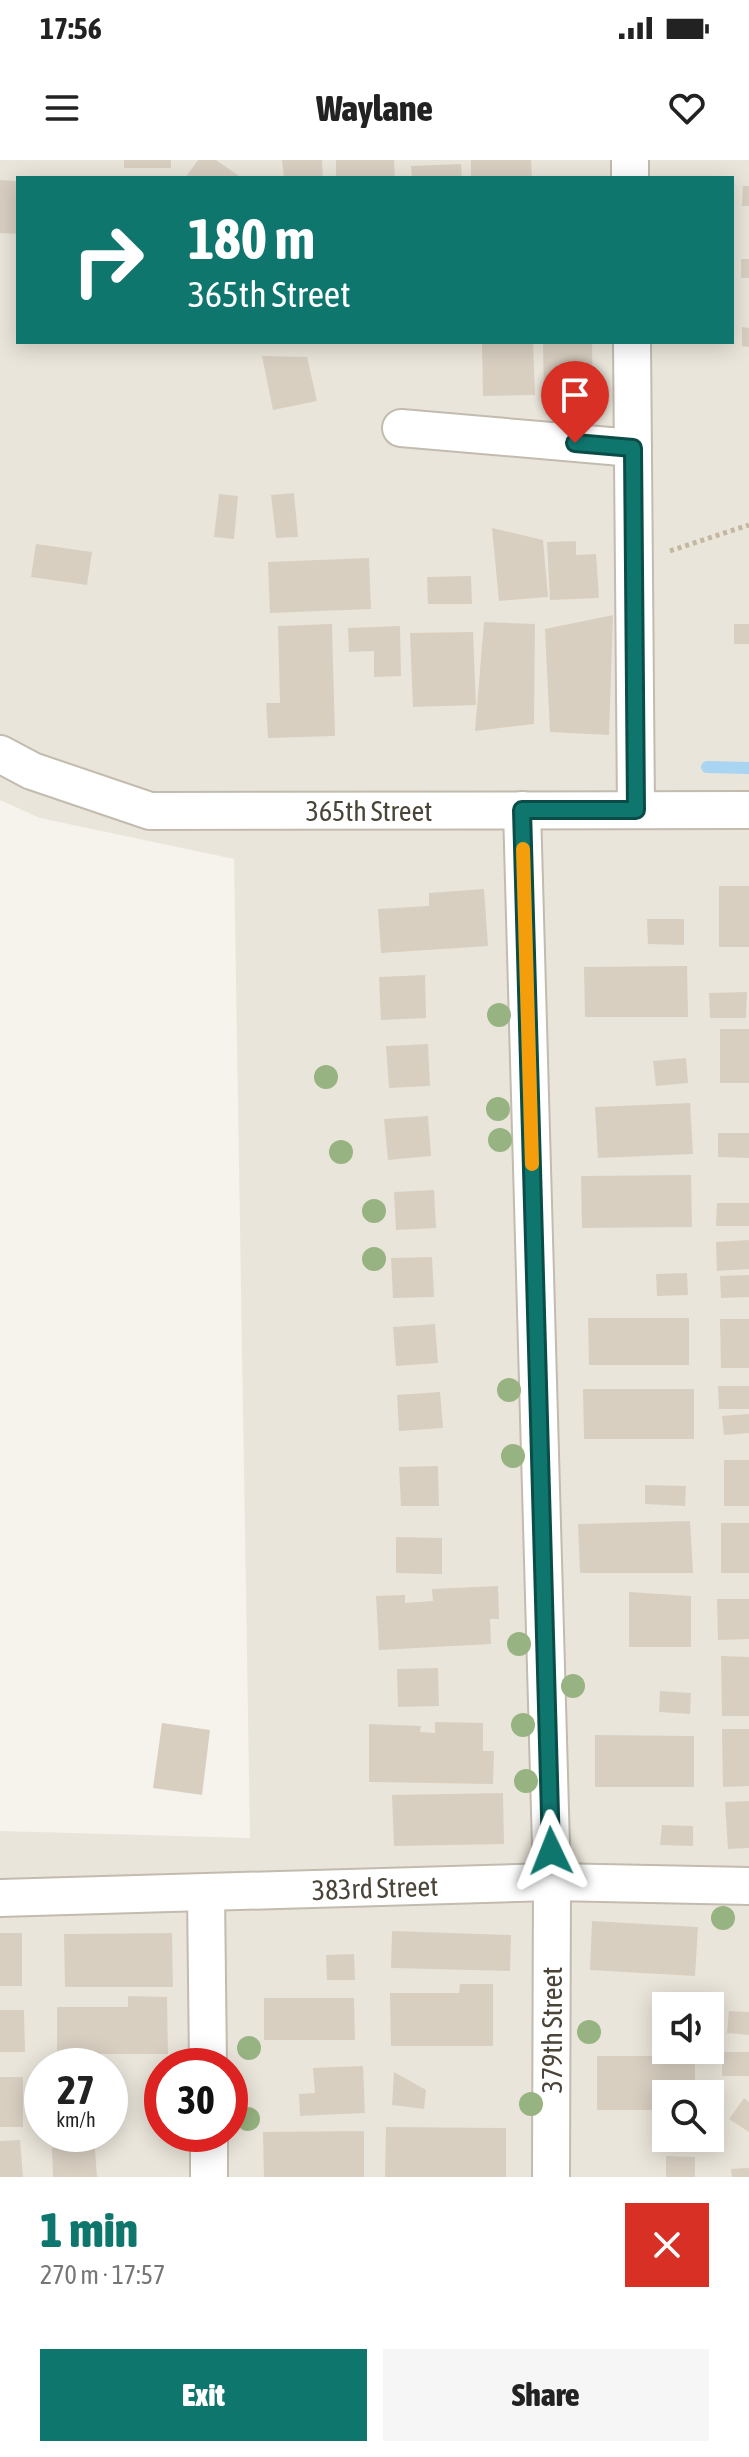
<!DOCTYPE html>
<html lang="en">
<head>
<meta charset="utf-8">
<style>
  :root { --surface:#fff; --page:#f6f6f6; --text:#222; --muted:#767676; --accent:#0f766e }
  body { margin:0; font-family:"Asap Condensed",sans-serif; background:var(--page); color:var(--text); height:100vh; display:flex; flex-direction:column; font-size:30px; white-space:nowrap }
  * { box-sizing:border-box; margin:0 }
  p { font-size:26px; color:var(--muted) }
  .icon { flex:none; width:44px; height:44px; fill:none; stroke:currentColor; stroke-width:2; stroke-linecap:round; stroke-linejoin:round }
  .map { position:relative; height:2017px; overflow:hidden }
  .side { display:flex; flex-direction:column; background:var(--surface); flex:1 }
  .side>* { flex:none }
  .top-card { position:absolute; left:16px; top:16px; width:718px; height:168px; border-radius:0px; box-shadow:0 4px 20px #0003; background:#0f766e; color:#fff; overflow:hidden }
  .tools { position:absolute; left:652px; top:1832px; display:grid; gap:16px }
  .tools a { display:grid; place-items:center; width:72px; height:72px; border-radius:0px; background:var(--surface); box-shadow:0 4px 20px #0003; font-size:40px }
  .speed { position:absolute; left:24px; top:1888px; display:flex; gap:16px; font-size:40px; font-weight:700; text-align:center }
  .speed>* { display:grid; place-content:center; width:104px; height:104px; border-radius:50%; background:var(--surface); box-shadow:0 4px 20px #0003; line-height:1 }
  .speed small { font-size:20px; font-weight:400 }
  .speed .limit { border:12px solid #d22; background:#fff; color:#111 }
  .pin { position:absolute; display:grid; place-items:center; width:68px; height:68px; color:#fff; margin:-82px -34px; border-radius:50% 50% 50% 0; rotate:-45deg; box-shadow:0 0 8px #0007 }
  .pin .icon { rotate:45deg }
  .me { position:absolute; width:88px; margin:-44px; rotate:358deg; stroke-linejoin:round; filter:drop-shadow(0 0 6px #0008) }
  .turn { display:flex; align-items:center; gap:28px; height:168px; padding:0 40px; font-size:36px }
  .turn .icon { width:104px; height:104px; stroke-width:2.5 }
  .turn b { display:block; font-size:56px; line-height:68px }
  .round { display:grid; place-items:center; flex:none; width:84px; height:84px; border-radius:0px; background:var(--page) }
  .overview { display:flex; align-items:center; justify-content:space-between; height:136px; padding:0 40px }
  h1 { font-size:48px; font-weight:800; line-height:60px; color:var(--accent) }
  .button { display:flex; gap:16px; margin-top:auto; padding:16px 40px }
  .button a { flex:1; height:92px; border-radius:0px; background:var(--accent); color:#fff; font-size:32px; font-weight:800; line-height:92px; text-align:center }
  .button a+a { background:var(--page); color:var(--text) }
  .status { display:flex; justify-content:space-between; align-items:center; height:56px; padding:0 40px; background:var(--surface); direction:ltr }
  .status svg { height:22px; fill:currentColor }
  header { display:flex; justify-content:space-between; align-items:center; height:104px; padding:0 40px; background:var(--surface); font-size:36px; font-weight:800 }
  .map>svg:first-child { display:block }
</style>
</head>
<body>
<div class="status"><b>17:56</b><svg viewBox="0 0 49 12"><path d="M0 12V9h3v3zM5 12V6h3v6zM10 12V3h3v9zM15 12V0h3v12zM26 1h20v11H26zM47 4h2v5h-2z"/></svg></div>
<header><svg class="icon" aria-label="menu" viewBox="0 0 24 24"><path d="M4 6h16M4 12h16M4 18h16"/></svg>Waylane<svg class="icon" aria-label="heart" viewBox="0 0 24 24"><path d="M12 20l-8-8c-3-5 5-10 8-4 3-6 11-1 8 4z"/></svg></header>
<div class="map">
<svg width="749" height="2017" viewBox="0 0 749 2017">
  <rect width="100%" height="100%" fill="#f6f3ec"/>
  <path fill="#eae5da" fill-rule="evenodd" d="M0 0H749V2017H0V1671L250 1678 234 699 40 658 0 640ZM18 18H732V182H18ZM666 1846H710V1890H666ZM42 1906H110V1974H42ZM162 1906H230V1974H162ZM666 1934H710V1978H666Z"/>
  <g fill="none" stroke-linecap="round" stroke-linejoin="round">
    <polyline stroke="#a9d4f2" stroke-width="12" points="707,607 749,608"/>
  </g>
  <g fill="#d8cfc1">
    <rect x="124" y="0" width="47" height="8"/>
    <polygon points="198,0 216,0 242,18 185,18"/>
    <polygon points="282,0 322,0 323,18 284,18"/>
    <polygon points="336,0 394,0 395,18 336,18"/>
    <polygon points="471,0 531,0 532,18 471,18"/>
    <polygon points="461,4 462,18 412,18 411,6"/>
    <polygon points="0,20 18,21 18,74 0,73"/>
    <polygon points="743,26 749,26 749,46 742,46"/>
    <rect x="741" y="99" width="8" height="19"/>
    <polygon points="742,167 749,168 749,187 742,186"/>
    <polygon points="482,182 533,182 535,235 483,236"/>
    <polygon points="543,182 592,182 593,238 544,239"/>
    <polygon points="262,196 307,197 317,241 273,250"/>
    <polygon points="294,333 298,377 276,378 271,335"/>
    <polygon points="219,334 238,336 234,379 214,377"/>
    <polygon points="492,368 543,380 548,437 499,441"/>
    <polygon points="576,381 576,395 596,394 599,438 550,440 547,382"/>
    <polygon points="36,384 92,392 87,425 31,417"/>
    <polygon points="369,398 371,449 270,453 268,402"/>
    <polygon points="471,416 472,444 428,444 427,417"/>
    <polygon points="613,455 609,575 550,572 545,469"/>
    <polygon points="484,462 535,464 534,564 475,571"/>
    <polygon points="332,464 335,576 268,578 266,543 280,543 278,466"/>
    <rect x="734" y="464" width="15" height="20"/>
    <polygon points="400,466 401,516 374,517 374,491 349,492 348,468"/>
    <polygon points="473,472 476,545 413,547 410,473"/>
    <rect x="719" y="726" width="30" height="61"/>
    <polygon points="484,729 488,786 381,793 378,749 429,746 429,733"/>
    <polygon points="647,759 684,759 684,785 648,784"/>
    <polygon points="687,806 688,857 585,857 584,807"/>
    <polygon points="425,815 426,858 381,860 379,817"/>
    <polygon points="747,832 746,858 710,858 709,833"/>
    <rect x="720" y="869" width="29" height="54"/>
    <polygon points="428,884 430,926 389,928 386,886"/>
    <polygon points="686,898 688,923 656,926 653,901"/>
    <polygon points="690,943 693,994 598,998 595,947"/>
    <polygon points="428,956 431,996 388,1000 384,959"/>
    <polygon points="718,973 749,973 749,998 718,997"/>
    <polygon points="691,1015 692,1067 582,1068 581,1016"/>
    <polygon points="434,1030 436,1068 396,1070 394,1032"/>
    <polygon points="717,1043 749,1043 749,1066 716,1066"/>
    <polygon points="749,1080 749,1109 717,1111 716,1082"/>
    <polygon points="432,1097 434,1137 393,1138 391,1098"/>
    <polygon points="687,1113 688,1135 657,1136 656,1114"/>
    <polygon points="749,1115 749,1137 721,1138 720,1116"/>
    <polygon points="588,1158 689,1158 689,1205 589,1205"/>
    <polygon points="720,1159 749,1159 749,1208 721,1208"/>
    <polygon points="435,1164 438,1203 396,1206 393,1167"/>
    <polygon points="718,1226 749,1226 749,1249 719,1249"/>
    <polygon points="583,1229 694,1229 694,1279 584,1279"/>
    <polygon points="440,1232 443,1268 399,1271 397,1235"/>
    <polygon points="749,1254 749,1273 724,1275 722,1256"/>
    <rect x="724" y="1300" width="25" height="46"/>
    <polygon points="438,1306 439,1346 401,1346 399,1307"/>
    <polygon points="645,1325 686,1326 685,1346 645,1344"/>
    <polygon points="690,1361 693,1413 580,1413 578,1364"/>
    <rect x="721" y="1363" width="28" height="50"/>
    <polygon points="396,1377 442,1378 442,1414 396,1413"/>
    <polygon points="498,1426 499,1459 490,1459 491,1484 379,1490 376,1436 405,1435 405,1443 433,1441 432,1429"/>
    <polygon points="629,1432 691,1436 691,1487 629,1487"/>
    <polygon points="717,1439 749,1439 749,1479 718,1480"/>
    <polygon points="721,1496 749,1497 749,1556 722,1556"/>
    <polygon points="438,1508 439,1546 398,1547 397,1509"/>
    <polygon points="660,1531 691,1533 690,1554 659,1552"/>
    <polygon points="435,1562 483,1563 483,1591 494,1591 493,1624 369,1622 369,1564 421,1566 420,1572 435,1573"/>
    <polygon points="162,1563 210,1570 202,1635 153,1628"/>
    <polygon points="722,1569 749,1569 749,1626 723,1627"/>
    <polygon points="595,1575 694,1576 694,1627 595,1627"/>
    <polygon points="503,1633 504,1684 394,1686 392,1635"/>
    <polygon points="749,1641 749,1688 728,1689 725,1642"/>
    <polygon points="662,1665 693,1666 693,1686 660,1685"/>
    <polygon points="592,1761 698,1767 695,1816 590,1810"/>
    <polygon points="392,1771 511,1775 510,1811 391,1808"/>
    <rect x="0" y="1773" width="22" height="53"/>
    <polygon points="172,1773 173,1827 65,1827 64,1774"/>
    <polygon points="354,1794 355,1820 327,1820 326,1795"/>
    <polygon points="460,1824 493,1824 493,1886 391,1886 390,1833 459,1833"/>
    <polygon points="128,1836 167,1837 168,1894 57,1894 57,1847 128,1847"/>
    <polygon points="264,1838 354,1838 355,1880 264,1880"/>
    <polygon points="0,1850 24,1850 25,1892 0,1892"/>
    <polygon points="729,1851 749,1852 749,1875 727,1873"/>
    <rect x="722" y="1892" width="27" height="24"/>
    <polygon points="597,1896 695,1896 695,1934 666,1934 666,1950 597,1950"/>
    <polygon points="363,1906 365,1953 300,1956 299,1934 315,1933 313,1908"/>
    <polygon points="394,1912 426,1930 424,1949 392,1945"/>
    <rect x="0" y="1917" width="23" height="50"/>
    <polygon points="744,1938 749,1942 749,1972 729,1959"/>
    <polygon points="386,1967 506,1968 506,2017 385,2017"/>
    <polygon points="364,1971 364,2017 264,2017 263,1972"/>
    <polygon points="20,1980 23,2017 0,2017 0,1981"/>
    <polygon points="52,1988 95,1989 97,2017 53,2017"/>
    <polygon points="666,1996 695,1997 695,2017 666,2017"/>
    <polygon points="749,2008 749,2017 732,2017 731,2009"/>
  </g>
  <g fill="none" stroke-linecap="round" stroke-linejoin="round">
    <g stroke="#c2bbae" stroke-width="40">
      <g id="street">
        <polyline points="630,0 630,18"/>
        <polyline points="632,182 636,650"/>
        <polyline points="401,268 633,288"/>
        <polyline points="0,594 32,611 150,651 749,650"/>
        <polyline points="522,650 552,1722 551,2017"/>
        <polyline points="206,1733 208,1906"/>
        <polyline points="0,1738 552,1722 749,1726"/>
        <polyline points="209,1974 209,2017"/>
      </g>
    </g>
    <polyline stroke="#c4b79f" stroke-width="5" stroke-dasharray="4 4" stroke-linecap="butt" points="670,391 749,365"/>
    <use href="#street" stroke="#fff" stroke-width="36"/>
  </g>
  <g fill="#97b381">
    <circle cx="499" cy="855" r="12"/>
    <circle cx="326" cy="917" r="12"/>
    <circle cx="498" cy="949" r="12"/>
    <circle cx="500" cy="980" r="12"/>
    <circle cx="341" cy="992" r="12"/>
    <circle cx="374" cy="1051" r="12"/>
    <circle cx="374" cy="1099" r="12"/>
    <circle cx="509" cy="1230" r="12"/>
    <circle cx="513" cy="1296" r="12"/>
    <circle cx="519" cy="1484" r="12"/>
    <circle cx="573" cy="1526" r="12"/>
    <circle cx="523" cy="1565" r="12"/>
    <circle cx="526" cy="1621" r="12"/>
    <circle cx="723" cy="1758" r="12"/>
    <circle cx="589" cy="1872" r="12"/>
    <circle cx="249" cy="1888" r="12"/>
    <circle cx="531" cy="1944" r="12"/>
    <circle cx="248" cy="1959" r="12"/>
  </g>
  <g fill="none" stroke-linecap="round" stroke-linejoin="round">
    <g stroke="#0a4d48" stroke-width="20">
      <polyline id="route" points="551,1691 522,650 636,650 633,288 575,283"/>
    </g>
    <use href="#route" stroke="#0f766e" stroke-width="14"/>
    <polyline stroke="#f59e0b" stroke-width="14" points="523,689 532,1004"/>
  </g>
  <g text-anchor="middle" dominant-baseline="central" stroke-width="6" stroke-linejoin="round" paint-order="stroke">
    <g font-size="28" fill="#4b4439" stroke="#fff">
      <text x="369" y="651">365th Street</text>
      <text transform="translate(375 1728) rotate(-2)">383rd Street</text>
      <text transform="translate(552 1870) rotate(-90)">379th Street</text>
    </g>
  </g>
</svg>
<div class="tools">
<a><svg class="icon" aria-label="sound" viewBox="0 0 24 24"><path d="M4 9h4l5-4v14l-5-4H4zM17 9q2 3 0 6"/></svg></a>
<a><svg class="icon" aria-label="search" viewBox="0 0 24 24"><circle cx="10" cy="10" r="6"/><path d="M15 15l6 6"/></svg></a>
</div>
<div class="speed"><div>27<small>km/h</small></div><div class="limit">30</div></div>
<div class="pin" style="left:575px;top:283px;background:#d93025"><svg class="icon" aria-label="arrive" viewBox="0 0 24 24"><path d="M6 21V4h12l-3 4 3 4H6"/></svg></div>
<svg class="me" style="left:551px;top:1691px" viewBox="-20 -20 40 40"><path d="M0-17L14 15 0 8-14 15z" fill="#0f766e" stroke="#fff" stroke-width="4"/></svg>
<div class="top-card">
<div class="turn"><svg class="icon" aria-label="right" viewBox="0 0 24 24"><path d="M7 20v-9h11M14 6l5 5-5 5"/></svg><div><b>180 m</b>365th Street</div></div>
</div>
</div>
<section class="side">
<div class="overview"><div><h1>1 min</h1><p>270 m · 17:57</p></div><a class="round" style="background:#d93025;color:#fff"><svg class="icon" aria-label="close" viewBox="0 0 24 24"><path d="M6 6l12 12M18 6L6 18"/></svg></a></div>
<div class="button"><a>Exit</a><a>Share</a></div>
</section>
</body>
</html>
